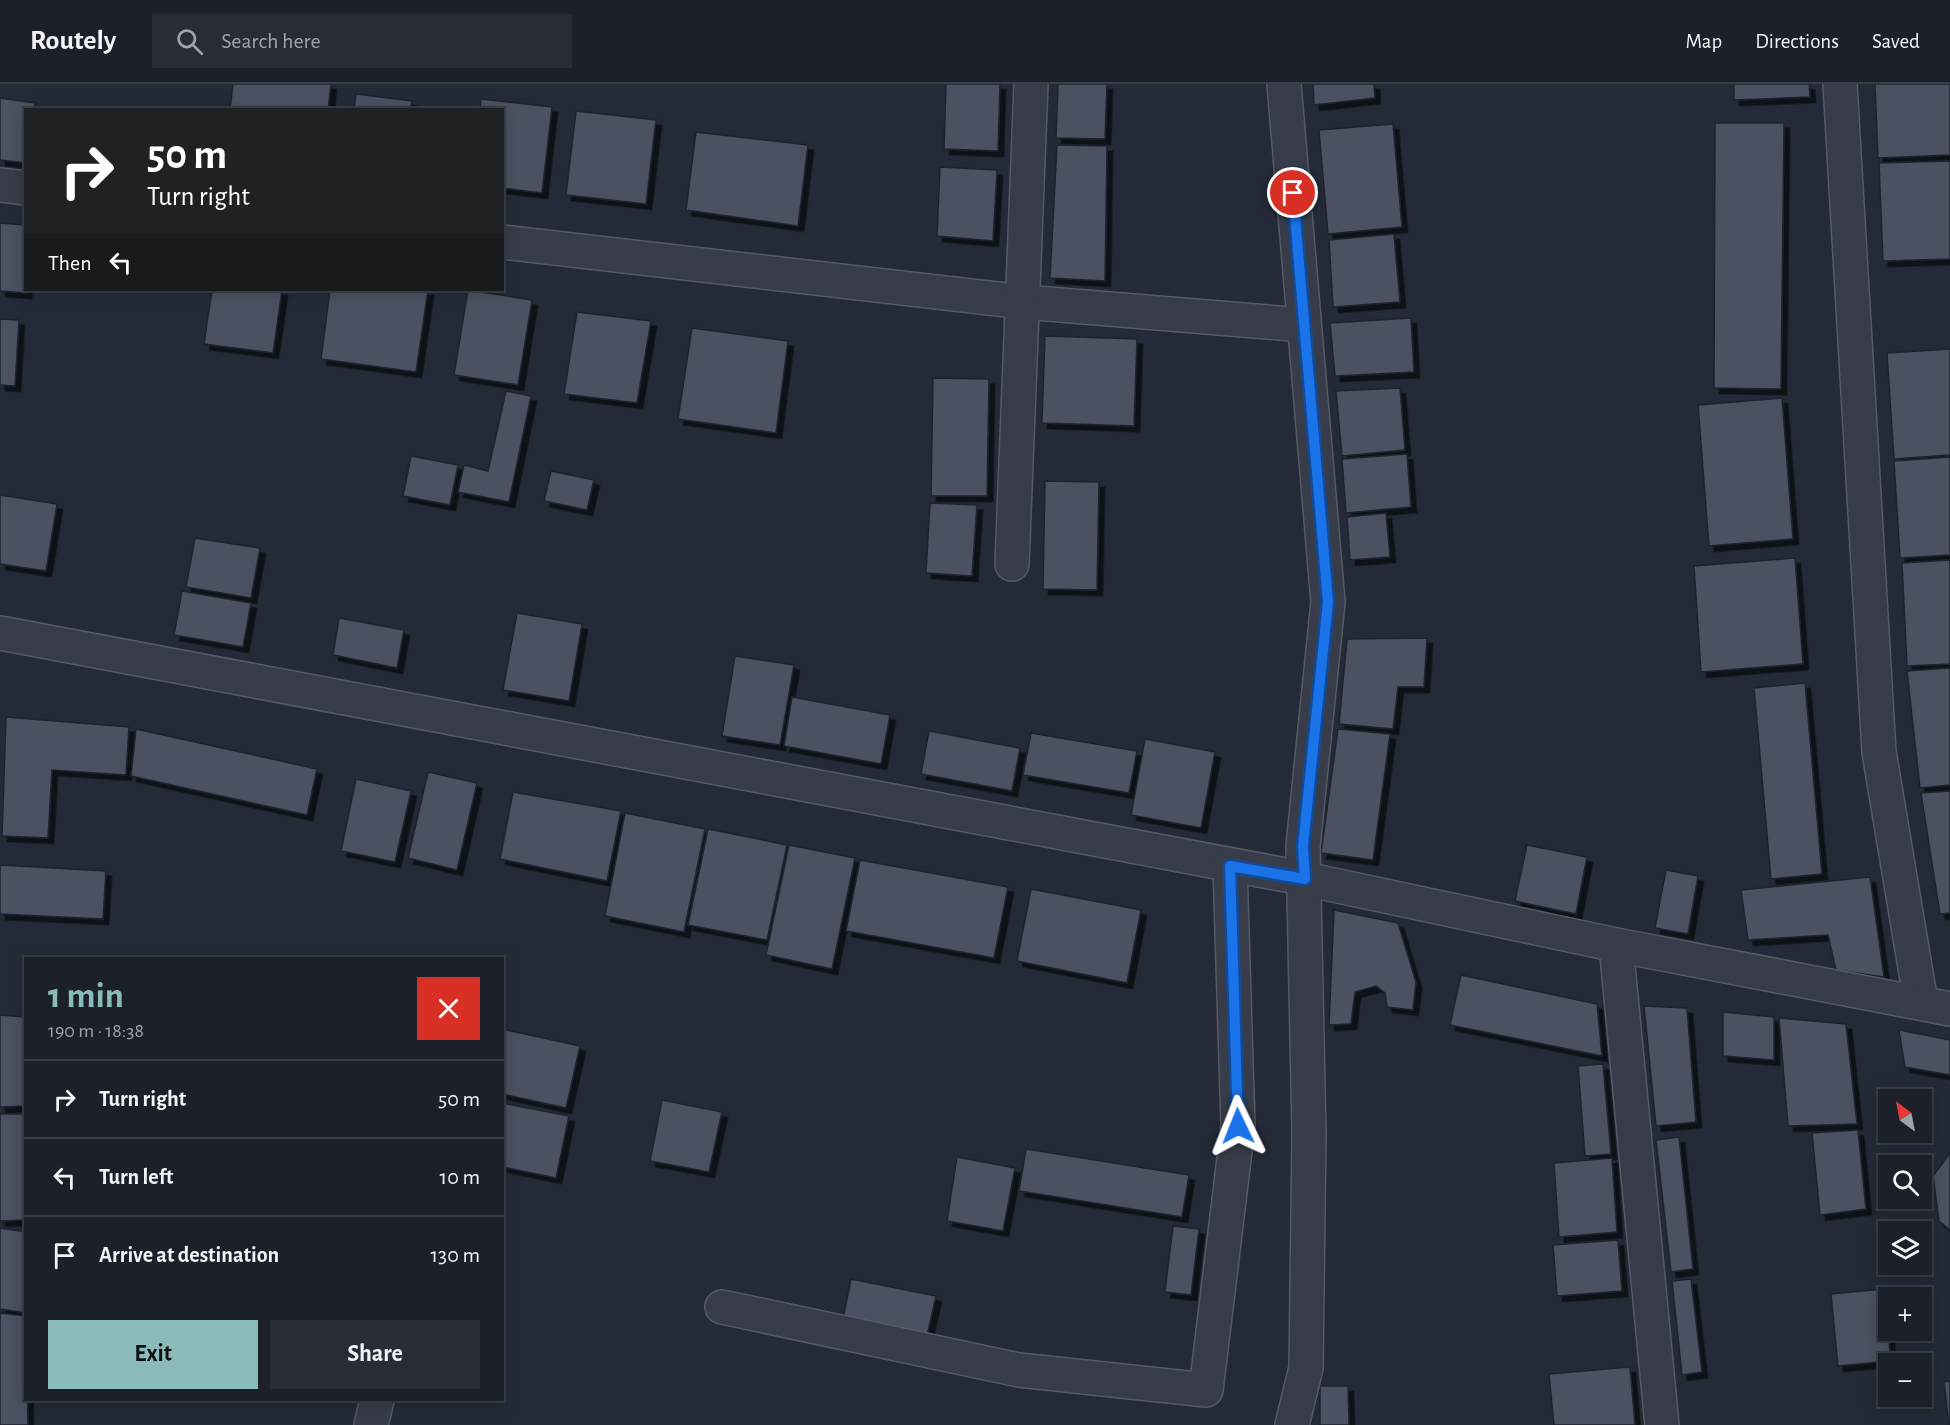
<!DOCTYPE html>
<html lang="en">
<head>
<meta charset="utf-8">
<style>
  :root { --surface:#1b2029; --page:#282d35; --text:#f1f3f6; --muted:#a0a3a8; --line:#393e46; --accent:#8bbbb9 }
  body { margin:0; font-family:"Alegreya Sans",sans-serif; background:var(--page); color:var(--text); height:100vh; display:flex; flex-direction:column; font-size:22px; white-space:nowrap }
  * { box-sizing:border-box; margin:0 }
  p { font-size:20px; color:var(--muted) }
  .icon { flex:none; width:33px; height:33px; fill:none; stroke:currentColor; stroke-width:2; stroke-linecap:round; stroke-linejoin:round }
  .map { position:relative; flex:1; overflow:hidden }
  .details { position:absolute; left:24px; top:873px; width:480px; height:444px; display:flex; flex-direction:column; background:var(--surface); border-radius:0px; box-shadow:0 3px 15px #0003,0 0 0 2px var(--line) }
  .details>* { flex:none }
  .hud { position:absolute; left:24px; top:24px; width:480px; height:183px; border-radius:0px; box-shadow:0 3px 15px #0003,0 0 0 2px var(--line); background:#202124; color:#fff; overflow:hidden }
  .needle { width:39px; rotate:328deg }
  .buttons { position:absolute; left:1878px; top:1005px; display:grid; gap:12px }
  .buttons a { display:grid; place-items:center; width:54px; height:54px; border-radius:0px; background:var(--surface); box-shadow:0 3px 15px #0003,0 0 0 2px var(--line); font-size:30px }
  .pin { position:absolute; display:grid; place-items:center; width:51px; height:51px; color:#fff; margin:-26px; border:3px solid #fff; border-radius:50%; box-shadow:0 2px 6px #0007 }
  .me { position:absolute; width:66px; margin:-33px; rotate:358deg; stroke-linejoin:round; filter:drop-shadow(0 0 4px #0008) }
  .turn { display:flex; align-items:center; gap:21px; height:126px; padding:0 24px; font-size:27px }
  .turn .icon { width:78px; height:78px; stroke-width:2.5 }
  .turn b { display:block; font-size:42px; line-height:51px }
  .then { display:flex; align-items:center; height:57px; padding:0 24px; background:#0003; gap:12px; font-size:22px }
  .round { display:grid; place-items:center; flex:none; width:63px; height:63px; border-radius:0px; background:var(--page) }
  .overview { display:flex; align-items:center; justify-content:space-between; height:102px; padding:0 24px }
  h1 { font-size:36px; font-weight:600; line-height:45px; color:var(--accent) }
  .button { display:flex; gap:12px; margin-top:auto; padding:12px 24px }
  .button a { flex:1; height:69px; border-radius:0px; background:var(--accent); color:#111; font-size:24px; font-weight:600; line-height:69px; text-align:center }
  .button a+a { background:var(--page); color:var(--text) }
  ul { padding:0; list-style:none }
  li { display:flex; align-items:center; gap:18px; height:78px; padding:0 24px; border-top:2px solid var(--line) }
  li div { flex:1 }
  li b { display:block; font-size:22px }
  li em { font-style:normal }
  header { display:flex; align-items:center; gap:36px; box-sizing:border-box; height:84px; padding:0 30px; background:var(--surface); border-bottom:2px solid var(--line) }
  header strong { font-size:28px }
  nav { display:flex; gap:33px; margin-inline-start:auto; font-size:21px }
  .search { width:420px; height:54px; background:var(--page); display:flex; align-items:center; gap:15px; box-sizing:border-box; padding:0 21px; border-radius:0px; color:var(--muted); font-size:22px }
  .map>svg:first-child { display:block }
</style>
</head>
<body>
<header>
<strong>Routely</strong>
<div class="search"><svg class="icon" aria-label="search" viewBox="0 0 24 24"><circle cx="10" cy="10" r="6"/><path d="M15 15l6 6"/></svg>Search here</div>
<nav><a>Map</a><a>Directions</a><a>Saved</a></nav>
</header>
<div class="map">
<svg width="1950" height="1341" viewBox="0 0 1950 1341">
  <defs>
    <filter id="shadow"><feDropShadow dx="5.5" dy="5.5" stdDeviation="0" flood-color="#0009"/></filter>
  </defs>
  <rect width="100%" height="100%" fill="#242a37"/>
  <g fill="#4b5161" stroke="#1f232e" stroke-width="1.5" filter="url(#shadow)">
    <polygon points="233,0 331,0 328,26 230,26"/>
    <polygon points="946,0 1000,0 998,67 944,65"/>
    <polygon points="1058,0 1107,0 1105,55 1056,54"/>
    <polygon points="1313,0 1374,0 1375,14 1314,21"/>
    <polygon points="1734,0 1809,0 1810,13 1734,16"/>
    <polygon points="1875,0 1950,0 1950,71 1878,74"/>
    <polygon points="356,10 412,17 410,26 354,26"/>
    <polygon points="0,14 35,19 35,26 26,26 26,79 0,76"/>
    <polygon points="481,15 552,23 542,109 502,104 502,26 480,26"/>
    <polygon points="576,27 656,36 646,120 566,111"/>
    <polygon points="1715,39 1784,39 1781,305 1714,304"/>
    <polygon points="1393,40 1402,143 1328,150 1319,46"/>
    <polygon points="696,48 808,61 798,142 686,126"/>
    <polygon points="1057,61 1107,62 1105,197 1050,194"/>
    <polygon points="1950,77 1950,175 1883,177 1879,79"/>
    <polygon points="940,83 997,86 993,157 937,152"/>
    <polygon points="0,139 26,141 26,209 0,207"/>
    <polygon points="1394,150 1400,218 1333,223 1329,156"/>
    <polygon points="212,206 282,206 273,269 204,260"/>
    <polygon points="330,206 428,206 416,288 321,275"/>
    <polygon points="468,206 532,216 518,301 454,291"/>
    <polygon points="577,228 651,237 637,319 564,310"/>
    <polygon points="1411,234 1414,288 1335,292 1330,239"/>
    <polygon points="0,235 19,236 15,302 0,301"/>
    <polygon points="692,244 788,257 776,349 678,335"/>
    <polygon points="1045,252 1137,255 1134,342 1042,339"/>
    <polygon points="1950,265 1950,371 1894,375 1887,269"/>
    <polygon points="933,294 989,295 987,412 931,412"/>
    <polygon points="1400,304 1405,366 1342,372 1336,307"/>
    <polygon points="506,307 531,312 509,418 458,408 464,381 488,387"/>
    <polygon points="1782,314 1793,455 1709,462 1698,321"/>
    <polygon points="1407,370 1411,423 1346,429 1342,375"/>
    <polygon points="411,372 458,381 450,421 403,412"/>
    <polygon points="1950,373 1950,471 1900,474 1894,377"/>
    <polygon points="551,387 594,396 587,426 544,417"/>
    <polygon points="1045,397 1099,398 1097,506 1043,505"/>
    <polygon points="0,411 57,420 46,487 0,480"/>
    <polygon points="930,419 977,421 972,492 926,489"/>
    <polygon points="1386,429 1390,473 1350,476 1347,433"/>
    <polygon points="195,454 260,464 251,514 186,503"/>
    <polygon points="1795,474 1803,580 1701,588 1694,482"/>
    <polygon points="1950,476 1950,580 1907,582 1902,479"/>
    <polygon points="182,507 251,519 243,563 174,551"/>
    <polygon points="517,529 582,540 569,617 503,606"/>
    <polygon points="339,534 404,546 397,584 333,571"/>
    <polygon points="1427,554 1424,603 1398,603 1393,645 1339,640 1347,555"/>
    <polygon points="735,572 794,581 780,661 722,652"/>
    <polygon points="1950,584 1950,701 1920,704 1907,587"/>
    <polygon points="1805,599 1822,790 1771,795 1754,604"/>
    <polygon points="792,613 890,631 881,680 784,662"/>
    <polygon points="6,633 129,643 126,691 52,686 48,754 2,752"/>
    <polygon points="136,645 317,685 307,731 131,692"/>
    <polygon points="1338,645 1390,650 1373,776 1321,769"/>
    <polygon points="929,647 1020,664 1012,707 921,690"/>
    <polygon points="1031,649 1137,667 1129,709 1023,691"/>
    <polygon points="1145,655 1215,668 1201,744 1131,731"/>
    <polygon points="428,688 477,699 457,786 408,774"/>
    <polygon points="356,695 411,707 395,778 341,767"/>
    <polygon points="1950,707 1950,829 1940,830 1921,709"/>
    <polygon points="513,708 621,727 607,797 500,775"/>
    <polygon points="625,729 705,745 684,848 605,832"/>
    <polygon points="708,745 787,761 767,856 688,841"/>
    <polygon points="789,761 855,774 832,885 766,871"/>
    <polygon points="1527,761 1587,773 1576,830 1515,817"/>
    <polygon points="860,776 1008,803 994,874 846,847"/>
    <polygon points="0,781 106,787 103,835 0,830"/>
    <polygon points="1666,786 1698,792 1688,850 1655,844"/>
    <polygon points="1870,793 1884,893 1836,886 1828,851 1748,856 1741,806"/>
    <polygon points="1031,805 1141,826 1127,899 1017,877"/>
    <polygon points="1334,826 1398,839 1416,898 1413,926 1387,923 1385,909 1376,902 1355,908 1351,940 1329,941"/>
    <polygon points="1461,891 1597,920 1602,972 1450,941"/>
    <polygon points="1644,922 1687,924 1696,1038 1656,1042"/>
    <polygon points="1723,928 1774,933 1774,976 1723,972"/>
    <polygon points="0,931 26,933 26,1022 0,1023"/>
    <polygon points="1779,934 1846,940 1857,1040 1788,1042"/>
    <polygon points="502,945 580,962 566,1024 502,1010"/>
    <polygon points="1899,946 1950,956 1950,991 1905,983"/>
    <polygon points="1603,980 1611,1070 1585,1072 1578,982"/>
    <polygon points="662,1016 722,1028 709,1088 650,1077"/>
    <polygon points="502,1019 569,1032 556,1094 502,1083"/>
    <polygon points="0,1030 24,1030 26,1136 0,1137"/>
    <polygon points="1858,1046 1866,1125 1820,1131 1812,1049"/>
    <polygon points="1679,1053 1693,1185 1671,1188 1656,1056"/>
    <polygon points="1026,1065 1189,1091 1182,1133 1019,1107"/>
    <polygon points="1950,1069 1950,1146 1939,1137 1933,1092"/>
    <polygon points="957,1073 1015,1084 1003,1147 947,1137"/>
    <polygon points="1612,1074 1617,1148 1559,1153 1554,1079"/>
    <polygon points="1173,1142 1199,1145 1191,1211 1165,1208"/>
    <polygon points="0,1144 26,1148 26,1229 0,1225"/>
    <polygon points="1618,1156 1622,1207 1557,1212 1553,1161"/>
    <polygon points="851,1195 936,1212 927,1252 843,1235"/>
    <polygon points="1691,1195 1702,1288 1682,1291 1672,1197"/>
    <polygon points="1884,1205 1891,1277 1838,1282 1831,1210"/>
    <polygon points="0,1229 26,1232 28,1341 0,1341"/>
    <polygon points="1630,1283 1635,1341 1554,1341 1549,1290"/>
    <polygon points="1950,1297 1950,1341 1949,1341 1944,1298"/>
    <polygon points="1320,1302 1348,1302 1349,1341 1320,1341"/>
  </g>
  <g fill="none" stroke-linecap="round" stroke-linejoin="round">
    <g stroke="#555a66" stroke-width="36">
      <g id="minor">
        <polyline points="1284,0 1328,518 1303,762 1309,1050 1306,1284 1292,1341"/>
        <polyline points="1840,0 1879,668 1921,919"/>
        <polyline points="0,101 26,104"/>
        <polyline points="502,158 1024,218 1304,241"/>
        <polyline points="1012,480 1031,0"/>
        <polyline points="0,549 1291,792 1616,861 1950,925"/>
        <polyline points="1616,861 1662,1341"/>
        <polyline points="722,1223 1019,1286 1206,1306 1238,1042 1230,782"/>
        <polyline points="371,1341 377,1316"/>
      </g>
    </g>
    <use href="#minor" stroke="#373c48" stroke-width="33"/>
  </g>
  <g fill="none" stroke-linecap="round" stroke-linejoin="round">
    <g stroke="#114b97" stroke-width="15">
      <polyline id="route" points="1238,1042 1230,782 1305,795 1303,762 1328,518 1293,109"/>
    </g>
    <use href="#route" stroke="#1a73e8" stroke-width="10"/>
  </g>
</svg>
<div class="buttons">
<a><svg class="needle" viewBox="-14 -14 28 28"><path d="M0-13l5 13h-10z" fill="#e53935"/><path d="M0 13l5-13h-10z" fill="#a0a3a8"/></svg></a>
<a><svg class="icon" aria-label="search" viewBox="0 0 24 24"><circle cx="10" cy="10" r="6"/><path d="M15 15l6 6"/></svg></a>
<a><svg class="icon" aria-label="layers" viewBox="0 0 24 24"><path d="M12 4l9 5-9 5-9-5zM3 14l9 5 9-5"/></svg></a>
<a>+</a>
<a>−</a>
</div>
<div class="pin" style="left:1293px;top:109px;background:#d93025"><svg class="icon" aria-label="arrive" viewBox="0 0 24 24"><path d="M6 21V4h12l-3 4 3 4H6"/></svg></div>
<svg class="me" style="left:1238px;top:1042px" viewBox="-20 -20 40 40"><path d="M0-17L14 15 0 8-14 15z" fill="#1a73e8" stroke="#fff" stroke-width="4"/></svg>
<div class="hud">
<div class="turn"><svg class="icon" aria-label="right" viewBox="0 0 24 24"><path d="M7 20v-9h11M14 6l5 5-5 5"/></svg><div><b>50 m</b>Turn right</div></div>
<div class="then">Then<svg class="icon" aria-label="left" viewBox="0 0 24 24"><path d="M17 20v-9H6M10 6l-5 5 5 5"/></svg></div>
</div>
<section class="details">
<div class="overview"><div><h1>1 min</h1><p>190 m · 18:38</p></div><a class="round" style="background:#d93025;color:#fff"><svg class="icon" aria-label="close" viewBox="0 0 24 24"><path d="M6 6l12 12M18 6L6 18"/></svg></a></div>
<ul>
<li><svg class="icon" aria-label="right" viewBox="0 0 24 24"><path d="M7 20v-9h11M14 6l5 5-5 5"/></svg><div><b>Turn right</b></div><em>50 m</em></li>
<li><svg class="icon" aria-label="left" viewBox="0 0 24 24"><path d="M17 20v-9H6M10 6l-5 5 5 5"/></svg><div><b>Turn left</b></div><em>10 m</em></li>
<li><svg class="icon" aria-label="arrive" viewBox="0 0 24 24"><path d="M6 21V4h12l-3 4 3 4H6"/></svg><div><b>Arrive at destination</b></div><em>130 m</em></li>
</ul>
<div class="button"><a>Exit</a><a>Share</a></div>
</section>
</div>
</body>
</html>
